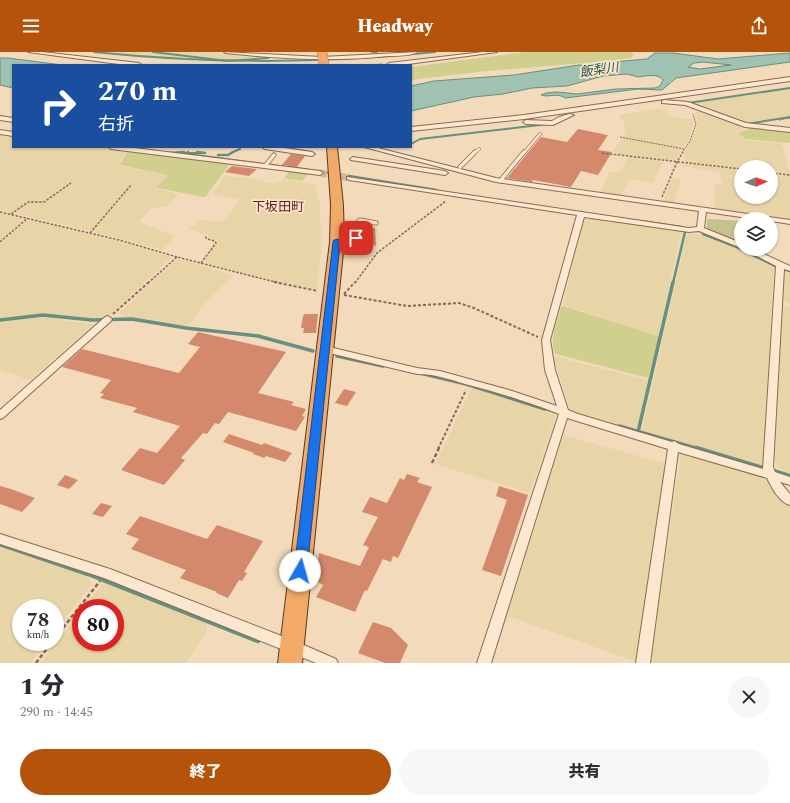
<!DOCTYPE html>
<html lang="ja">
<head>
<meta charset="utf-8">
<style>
  :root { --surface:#fff; --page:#f7f7f7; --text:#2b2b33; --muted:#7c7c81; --accent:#b45309 }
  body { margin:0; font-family:Spectral,"Noto Sans JP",serif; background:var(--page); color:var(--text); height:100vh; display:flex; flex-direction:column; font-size:15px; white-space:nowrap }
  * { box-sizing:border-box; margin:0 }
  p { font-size:13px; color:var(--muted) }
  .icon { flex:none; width:22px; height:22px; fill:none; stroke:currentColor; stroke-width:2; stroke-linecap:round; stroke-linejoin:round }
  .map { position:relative; height:611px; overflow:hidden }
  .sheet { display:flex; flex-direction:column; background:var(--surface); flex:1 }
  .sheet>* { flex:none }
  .top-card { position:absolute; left:12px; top:12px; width:400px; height:84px; border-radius:0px; box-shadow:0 1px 3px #0004; background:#1a4fa0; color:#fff; overflow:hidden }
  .needle { width:26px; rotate:88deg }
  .controls { position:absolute; left:734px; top:108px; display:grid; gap:8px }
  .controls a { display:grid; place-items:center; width:44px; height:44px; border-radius:50%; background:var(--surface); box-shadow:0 1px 3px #0004; font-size:20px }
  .speed { position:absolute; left:12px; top:547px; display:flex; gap:8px; font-size:20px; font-weight:700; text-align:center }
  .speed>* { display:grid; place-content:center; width:52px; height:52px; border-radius:50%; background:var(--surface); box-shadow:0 1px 3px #0004; line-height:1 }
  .speed small { font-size:10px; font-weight:400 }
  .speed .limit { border:6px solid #d22; background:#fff; color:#111 }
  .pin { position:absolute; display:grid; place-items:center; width:34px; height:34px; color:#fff; margin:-17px; border-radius:8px; box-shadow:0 2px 6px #0006 }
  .me { position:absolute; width:44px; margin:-22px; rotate:7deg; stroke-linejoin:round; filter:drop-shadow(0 0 3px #0008) }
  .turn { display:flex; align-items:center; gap:14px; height:84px; padding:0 20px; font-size:18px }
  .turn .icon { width:52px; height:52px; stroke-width:2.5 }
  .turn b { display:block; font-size:28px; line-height:34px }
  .round { display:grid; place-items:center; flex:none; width:42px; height:42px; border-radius:21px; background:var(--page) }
  .headline { display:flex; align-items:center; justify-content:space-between; height:68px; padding:0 20px }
  h1 { font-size:24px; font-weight:800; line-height:30px }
  .action { display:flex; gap:8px; margin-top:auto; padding:8px 20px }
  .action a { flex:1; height:46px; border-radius:24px; background:var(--accent); color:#fff; font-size:16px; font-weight:800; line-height:46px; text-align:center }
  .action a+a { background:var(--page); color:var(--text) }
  header { display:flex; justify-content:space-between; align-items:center; height:52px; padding:0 20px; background:var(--accent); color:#fff; font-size:18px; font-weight:800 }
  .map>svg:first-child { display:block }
</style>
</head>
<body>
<header><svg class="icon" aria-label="menu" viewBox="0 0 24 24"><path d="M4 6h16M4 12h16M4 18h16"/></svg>Headway<svg class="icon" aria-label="share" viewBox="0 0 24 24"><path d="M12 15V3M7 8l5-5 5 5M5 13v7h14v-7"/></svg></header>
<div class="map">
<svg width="790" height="611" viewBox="0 0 790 611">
  <rect width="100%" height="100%" fill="#f2dabb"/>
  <g fill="#e8d5a7">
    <polygon points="104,0 149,0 213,8 207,10 186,9"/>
    <polygon points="161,0 209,0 253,5 251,7 227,8"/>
    <polygon points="790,37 790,65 764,69 745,72 691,51"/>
    <polygon points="658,57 666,59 670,65 692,67 694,70 688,89 681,98 676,108 618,102 613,100 626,80 624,70 619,63"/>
    <polygon points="695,60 703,60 740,73 742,77 737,82 746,88 779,91 782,93 790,122 771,120 771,115 741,115 741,117 684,109 685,99 697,77 697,69"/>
    <polygon points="0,81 13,83 13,95 97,95 124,98 126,99 119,112 120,114 166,123 167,124 157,136 178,142 167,154 152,156 139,170 175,184 164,197 160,198 103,182 0,158"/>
    <polygon points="628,105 663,110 653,131 630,127 621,143 600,140 610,120 620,120"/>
    <polygon points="683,111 741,118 741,145 771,145 771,122 790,124 790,168 715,157 714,132 723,132 719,120 677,113"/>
    <polygon points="224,124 249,126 275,132 284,127 316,133 317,143 320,151 321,199 317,237 268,228 204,210 207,202 218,188 210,186 207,183 199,182 199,180 189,177 201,167 219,170 223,169 240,148 213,142"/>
    <polygon points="672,126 681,128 674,151 663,149"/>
    <polygon points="0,161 21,166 21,171 0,190"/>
    <polygon points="587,165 681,180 658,284 563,253 584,166"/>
    <polygon points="32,168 112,188 169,204 171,206 107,266 88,267 45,262 0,267 0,192 25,170"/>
    <polygon points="687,181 697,182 735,196 774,216 763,413 644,379 642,377"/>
    <polygon points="178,208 182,208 233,223 208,248 188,274 123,265 123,263 118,262 169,214"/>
    <polygon points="784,220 790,221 790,252 782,248"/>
    <polygon points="781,254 790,255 790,421 784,419 778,414 775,408"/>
    <polygon points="52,264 59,265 58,268 94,272 30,328 0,318 0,269"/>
    <polygon points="553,304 648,328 637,376 634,377 575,360 570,357"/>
    <polygon points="474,336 556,363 530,441 435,412 471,337"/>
    <polygon points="563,383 667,412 635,609 507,564"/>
    <polygon points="681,401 763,425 790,453 790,611 650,611"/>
    <polygon points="0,494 87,524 92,532 55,579 55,556 21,556 21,590 46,590 30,611 0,611"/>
    <polygon points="103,531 107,531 206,570 207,579 186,611 41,611 81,559 81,590 115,590 115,556 84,556"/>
  </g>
  <g fill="#d0cf8e">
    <polygon points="526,0 631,0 634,3 630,6 607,9 478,20 411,28 411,15"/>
    <polygon points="748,75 790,79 790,91 746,87 738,82 742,79 748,78"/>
    <polygon points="128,99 229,111 230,112 205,145 203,145 158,136 157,135 168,124 167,123 121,113 120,112"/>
    <polygon points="291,118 309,121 302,129 284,126"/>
    <path d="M563 254 658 284 659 285 648 326 556 302C548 293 558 266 561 255Z"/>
  </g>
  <polygon fill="#c4c38e" points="709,167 741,169 741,192 709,178 707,176 707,168"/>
  <g fill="#9fc2b3" stroke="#669080" fill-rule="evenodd">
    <path d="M655 1H673L718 7 790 1V10L676 26 662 38 638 37 565 46C557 40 549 46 541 43L546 41 557 40 577 42 616 37 655 36 660 34 663 28C658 21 646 24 638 25L627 22 603 24 567 34 532 36 503 42 474 45 411 59V34L434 29 514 23 579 13 601 15 612 10 647 7ZM703 10 731 13 700 17 688 15 694 11Z"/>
    <polygon points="0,6 8,6 62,13 13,13 13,36 0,33"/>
  </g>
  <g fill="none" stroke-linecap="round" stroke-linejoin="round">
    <g stroke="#669080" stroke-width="2">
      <path d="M94 0C209 12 320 12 435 0"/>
      <polyline points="153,0 228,9 268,6"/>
      <polyline points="372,0 377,0"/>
      <polyline points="688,51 790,36"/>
      <polyline points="747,72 790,65"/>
      <polyline points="411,92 420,87 548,72"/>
      <polyline points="292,97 312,100"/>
      <polyline points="169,101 205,101"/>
      <polyline points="187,101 188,100"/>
      <polyline points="231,101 240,97"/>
    </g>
    <g stroke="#669080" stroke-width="2.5">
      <polyline points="188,100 186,102 292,116"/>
      <polyline points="197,100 205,101"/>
      <polyline points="169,101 184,100"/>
      <polyline points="218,103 228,103 233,100"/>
      <polyline points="290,115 308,118"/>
      <polyline points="318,119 436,138"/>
      <polyline points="640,169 681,175"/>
      <polyline points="703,182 734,194 777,215"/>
      <polyline points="783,217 790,219"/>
      <polyline points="673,231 685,180"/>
    </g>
    <g stroke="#669080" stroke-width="3.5">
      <polyline points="0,268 43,263 92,268 132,267 186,276 258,284 313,299"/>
      <polyline points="337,304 383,314"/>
      <polyline points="424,322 466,332 545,357"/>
      <polyline points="619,374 699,397"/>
      <polyline points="638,380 673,230"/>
    </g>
    <g stroke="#669080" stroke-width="4.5">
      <polyline points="696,396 766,417"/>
      <polyline points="773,419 790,424"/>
      <polyline points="0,492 88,522 258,589"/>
    </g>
  </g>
  <g fill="#d4896c">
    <polygon points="578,77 608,83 598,98 612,100 598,123 581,119 571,135 533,128 532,130 507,126 541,85 567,90"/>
    <polygon points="291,102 305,104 297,115 282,113"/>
    <polygon points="232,114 257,117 249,124 225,120"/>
    <polygon points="375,176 376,194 364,190 364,177"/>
    <polygon points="305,262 318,262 316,281 303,281 304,276 301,276 303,264"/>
    <polygon points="198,280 286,300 258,341 294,350 291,353 306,357 302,364 305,365 296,379 228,360 219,372 215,371 207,382 203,381 181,406 185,408 164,433 121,418 140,396 157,401 180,374 133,360 137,356 100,346 104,342 100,341 111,328 62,315 82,297 179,321 200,295 188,292"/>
    <polygon points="344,337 356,340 347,354 335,351"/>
    <polygon points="229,382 262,393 264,391 292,401 285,410 266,404 264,406 253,402 254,401 223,390"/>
    <polygon points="407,422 420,426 417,430 432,435 398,506 393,504 391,510 383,507 367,539 365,538 355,560 316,545 323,533 316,529 319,501 360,514 369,495 363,493 378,465 362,460 370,445 387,451 400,426 404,428"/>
    <polygon points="65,423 78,428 69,437 57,433"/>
    <polygon points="0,434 11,437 35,446 22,460 0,452"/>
    <polygon points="499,434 528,443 501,524 482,518 507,448 496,444"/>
    <polygon points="101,451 112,454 103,465 92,462"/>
    <polygon points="140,464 207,487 217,473 263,489 244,520 247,521 242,529 239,528 228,546 216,541 217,540 180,526 186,518 131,497 139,487 126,482"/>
    <polygon points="373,570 391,576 408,593 400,611 385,611 358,601"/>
  </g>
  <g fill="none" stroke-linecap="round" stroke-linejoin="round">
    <polyline stroke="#cdb69b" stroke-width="7" stroke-dasharray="7 3.5" stroke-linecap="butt" points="320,121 349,126"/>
    <g stroke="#8a6953" stroke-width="3.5">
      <g id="service-far1">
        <polyline points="474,101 479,97"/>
        <polyline points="524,101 540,82"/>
      </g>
    </g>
    <g stroke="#8a6953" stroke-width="5">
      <g id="service">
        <polyline points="265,114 274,103"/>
        <polyline points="460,115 475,100"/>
        <polyline points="500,129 524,100"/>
        <polyline points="339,190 356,186 358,170 360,168 376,171"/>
      </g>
    </g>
    <g stroke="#8a6953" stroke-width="2">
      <g id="minor">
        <polygon points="28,0 42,0 139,11 142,13 126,13"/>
        <path d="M224 0 322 5 418 0C411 4 397 4 388 4 334 10 281 7 226 1Z"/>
        <polygon points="483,0 497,0 401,13 386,13 389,11"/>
        <polygon points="790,25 790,29 524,67 411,79 411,75 524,63"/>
        <polygon points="664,48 688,50 746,71 790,76 790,80 745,75 685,53 662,51 662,49"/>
        <polygon points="569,62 574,63 553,73 526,72 523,70 526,68 552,69 559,65"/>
        <polygon points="0,64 13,66 13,70 0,68"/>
        <polygon points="0,78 13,80 13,84 0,82"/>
        <polygon points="108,95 126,95 320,119 323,121 320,123 111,97"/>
        <polygon points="262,95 277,95 312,100 315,102 312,104 265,97"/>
        <path d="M364 95H374L496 126 790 168V172L771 169V167H755L706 160 704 176 741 191V196L699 179 689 180 584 165 550 288 555 318 568 358 578 362 672 390 674 389 679 392 763 417 776 214 743 197H753L790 214V219L784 217 773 415 775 420 790 425V433L780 430 790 442V453C779 450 772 436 767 426L678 400 650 611H636L668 397 567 366 491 611H477L559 362C528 350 497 340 465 332 449 327 434 322 417 322L325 300 321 297 325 294 417 316 440 319 509 338 557 354 545 318 542 288 577 163 349 128 347 127V125L689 176 697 175 699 159 496 130Z"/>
        <polygon points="353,105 445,119 448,121 445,123 351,108 350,107"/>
        <polygon points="108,264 112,267 111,269 3,366 0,367 0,358 105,265"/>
        <polygon points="0,482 110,517 297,590 336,607 338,611 316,611 104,526 0,492"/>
      </g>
    </g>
    <g stroke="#573828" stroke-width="2">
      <polygon id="trunk" points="327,95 337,95 343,153 344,190 302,611 278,611 330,190 331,153"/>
    </g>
    <g stroke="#8a6953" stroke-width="1" stroke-dasharray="2 1" stroke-linecap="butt">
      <polyline points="371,13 382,12"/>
      <polyline points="779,68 790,66"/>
      <polyline points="620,85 684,97"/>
      <polyline points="602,101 605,101"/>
      <polyline points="682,101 690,89 696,72 693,62"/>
    </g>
    <g stroke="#8a6953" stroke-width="1.5" stroke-dasharray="2.5 1.5" stroke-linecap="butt">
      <polyline points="602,101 741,117"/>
      <polyline points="771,121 790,123"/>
      <polyline points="662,145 677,110 683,100"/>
      <polyline points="0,160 119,188 177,205"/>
      <polyline points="11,162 28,150 44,150 71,131"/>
      <polyline points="90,181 131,133"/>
      <polyline points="0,190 28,166"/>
      <polyline points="201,211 216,191 215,189 207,187 205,184"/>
      <polyline points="148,231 177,205 279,231"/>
      <polyline points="355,231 377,201 446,149"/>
    </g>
    <g stroke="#8a6953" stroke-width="2" stroke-dasharray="3 2" stroke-linecap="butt">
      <polyline points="274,230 318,239"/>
      <polyline points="344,242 355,230"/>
      <polyline points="344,243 407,254 459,251 474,256 538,285"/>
      <polyline points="113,262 149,230"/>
      <polyline points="438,397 466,338"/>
    </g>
    <g stroke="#8a6953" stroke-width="2.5" stroke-dasharray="4 2.5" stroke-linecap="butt">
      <polyline points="432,411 439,396"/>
      <polyline points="55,586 100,529"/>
      <polyline points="36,611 52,590"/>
    </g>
    <use href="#service-far1" stroke="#fce8ce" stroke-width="2.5"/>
    <use href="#service" stroke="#fce8ce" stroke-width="3.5"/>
    <use href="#minor" fill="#fce8ce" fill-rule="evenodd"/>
    <use href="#trunk" fill="#f3a967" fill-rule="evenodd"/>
    <g stroke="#573828" stroke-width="10" stroke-linecap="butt">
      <polyline id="trunk-bridge" points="322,0 324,13"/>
    </g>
    <use href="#trunk-bridge" stroke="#f3a967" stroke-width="10"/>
  </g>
  <polygon fill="#1a73e8" stroke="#114b97" points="356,184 359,185 359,188 340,192 307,519 305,523 300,524 296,523 294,519 333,190 334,188"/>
  <g text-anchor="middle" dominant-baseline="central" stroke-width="3.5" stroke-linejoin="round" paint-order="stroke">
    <g font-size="13" font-style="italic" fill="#27594f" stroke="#f9e5cb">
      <text transform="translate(599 18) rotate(-8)">飯梨川</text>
    </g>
    <g font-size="13" fill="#681b15" stroke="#f9e5cb">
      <text x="278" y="155">下坂田町</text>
    </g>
  </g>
</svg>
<div class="controls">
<a><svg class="needle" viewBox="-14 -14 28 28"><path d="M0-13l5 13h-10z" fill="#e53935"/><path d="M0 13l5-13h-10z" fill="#7c7c81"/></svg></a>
<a><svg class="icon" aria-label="layers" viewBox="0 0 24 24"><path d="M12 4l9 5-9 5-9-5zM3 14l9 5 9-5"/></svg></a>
</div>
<div class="speed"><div>78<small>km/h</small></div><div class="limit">80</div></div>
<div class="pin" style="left:356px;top:186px;background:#d93025"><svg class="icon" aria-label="arrive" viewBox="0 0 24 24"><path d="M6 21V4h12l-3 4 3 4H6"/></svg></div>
<svg class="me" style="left:300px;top:519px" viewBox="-20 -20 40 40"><circle r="19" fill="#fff"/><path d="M0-13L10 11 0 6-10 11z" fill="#1a73e8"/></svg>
<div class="top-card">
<div class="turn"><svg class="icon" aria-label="right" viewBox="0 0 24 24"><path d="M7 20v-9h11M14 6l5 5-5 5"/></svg><div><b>270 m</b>右折</div></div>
</div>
</div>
<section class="sheet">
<div class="headline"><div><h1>1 分</h1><p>290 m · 14:45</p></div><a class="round"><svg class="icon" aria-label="close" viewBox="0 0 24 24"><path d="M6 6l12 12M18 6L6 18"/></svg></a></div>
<div class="action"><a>終了</a><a>共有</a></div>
</section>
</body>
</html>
